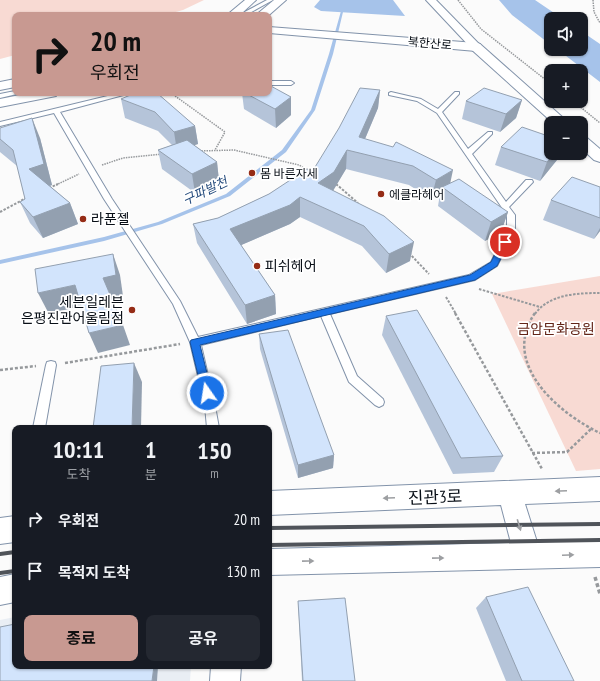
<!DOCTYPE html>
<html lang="ko">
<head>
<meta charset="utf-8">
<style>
  :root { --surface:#171b24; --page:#242831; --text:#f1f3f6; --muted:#9ea1a6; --accent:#c89991 }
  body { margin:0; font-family:"PT Sans Narrow","Noto Sans KR",sans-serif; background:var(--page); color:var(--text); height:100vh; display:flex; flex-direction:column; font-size:15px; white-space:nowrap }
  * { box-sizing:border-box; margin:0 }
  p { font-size:13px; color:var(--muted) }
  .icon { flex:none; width:22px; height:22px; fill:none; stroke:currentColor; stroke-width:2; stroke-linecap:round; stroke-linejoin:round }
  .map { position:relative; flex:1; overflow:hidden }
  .drawer { position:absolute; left:12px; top:425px; width:260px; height:244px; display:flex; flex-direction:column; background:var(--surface); border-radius:8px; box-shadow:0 1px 3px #0004 }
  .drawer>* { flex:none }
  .top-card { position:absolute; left:12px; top:12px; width:260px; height:84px; border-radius:8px; box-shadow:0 1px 3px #0004; background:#c89991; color:#111; overflow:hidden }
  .controls { position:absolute; left:544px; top:12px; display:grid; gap:8px }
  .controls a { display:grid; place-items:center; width:44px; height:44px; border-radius:8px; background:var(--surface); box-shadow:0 1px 3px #0004; font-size:20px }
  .pin { position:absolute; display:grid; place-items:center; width:34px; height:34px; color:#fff; margin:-17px; border:2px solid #fff; border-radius:50%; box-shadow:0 1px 4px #0007 }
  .me { position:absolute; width:44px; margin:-22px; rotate:347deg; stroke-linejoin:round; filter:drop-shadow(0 0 3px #0008) }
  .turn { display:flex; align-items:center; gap:14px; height:84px; padding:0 12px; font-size:18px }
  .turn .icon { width:52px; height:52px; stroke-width:2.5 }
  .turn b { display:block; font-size:28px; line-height:34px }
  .eta { display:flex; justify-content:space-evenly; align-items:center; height:68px; text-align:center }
  .eta b { font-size:24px; font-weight:700; line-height:28px }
  .action { display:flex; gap:8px; margin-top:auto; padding:8px 12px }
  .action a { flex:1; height:46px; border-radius:8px; background:var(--accent); color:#111; font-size:16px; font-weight:700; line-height:46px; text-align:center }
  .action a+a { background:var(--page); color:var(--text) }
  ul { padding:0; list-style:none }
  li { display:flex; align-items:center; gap:12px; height:52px; padding:0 12px }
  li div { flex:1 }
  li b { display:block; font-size:15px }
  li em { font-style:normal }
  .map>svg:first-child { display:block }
</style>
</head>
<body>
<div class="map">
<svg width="600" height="681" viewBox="0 0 600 681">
  <rect width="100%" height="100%" fill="#fbfbfb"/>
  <polygon fill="#e9eef4" points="15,617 15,666 191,666 190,681 0,681 0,620"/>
  <g fill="#f8dad3">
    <polygon points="0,0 204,0 183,10 165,15 15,15 15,55 0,59"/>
    <polygon points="600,276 600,469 576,471 492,294"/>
  </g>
  <g fill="#a6c3ea">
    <polygon points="320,0 393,0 405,16 321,11 314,7"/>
    <polygon points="499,0 535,0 563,19 551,19 551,45 512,15"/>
    <polygon points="581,31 600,44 600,82 557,49 581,49"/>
  </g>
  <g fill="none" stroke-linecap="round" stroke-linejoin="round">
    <polygon fill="#a6c3ea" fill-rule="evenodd" points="341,11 343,12 333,54 315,110 286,152 230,196 162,224 104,241 0,264 0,260 104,237 158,222 226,194 282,150 311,110 329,54"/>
    <g stroke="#8293aa" stroke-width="2">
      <g id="lane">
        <polygon points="267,0 273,0 246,15 239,15"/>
        <polygon points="269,81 291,81 294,83 291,85 269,85"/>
        <polygon points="15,91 15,93 18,93 17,94 0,98 0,94"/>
        <polygon points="391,92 421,99 438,109 455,92 459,92 459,94 442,112 468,149 488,132 492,132 492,134 472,154 506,202 526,180 532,180 533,182 509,207 515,215 515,230 497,266 475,280 330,314 357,376 383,399 384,402 383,405 379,407 375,405 349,382 321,316 201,345 215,406 219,428 207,428 205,406 190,342 173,304 104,199 54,113 0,126 0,122 120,93 131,93 60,112 112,199 180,301 198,337 469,275 491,262 507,230 507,215 437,113 417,101 389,95 389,93"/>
        <polygon points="51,361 55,362 56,365 45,428 33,428 46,365 47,362"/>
      </g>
    </g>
    <g stroke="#8293aa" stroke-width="2">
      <g id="street">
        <polygon points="426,0 436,0 480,45 482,47 480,49 472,49"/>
        <polygon points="600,477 600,501 525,504 537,542 600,541 600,567 269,575 269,549 511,543 501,505 269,515 269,491"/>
        <polygon points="15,516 15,542 0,544 0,518"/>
        <polygon points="15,574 15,602 0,605 0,577"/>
        <polygon points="211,666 241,666 240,681 210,681"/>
      </g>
    </g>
    <g stroke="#8293aa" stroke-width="2">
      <g id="secondary">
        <polygon points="476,43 480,44 569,123 553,123 472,50 470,47 472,44"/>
        <polygon points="581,135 586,137 600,149 600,162 594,160 581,148"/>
      </g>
    </g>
    <g stroke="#8293aa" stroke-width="2">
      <g id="primary">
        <polygon points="245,0 256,0 240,15 227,15"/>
        <polygon points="274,0 286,0 269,15 256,15"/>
        <polygon points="269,27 476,43 480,44 482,47 480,50 476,51 269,33"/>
        <polygon points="15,79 15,87 0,90 0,82"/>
        <polygon points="30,93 58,93 56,96 51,97 0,107 0,99"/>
      </g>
    </g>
    <g stroke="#96999c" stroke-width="1.5" stroke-dasharray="1.5 1" stroke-linecap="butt">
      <polyline points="458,0 481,29 551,84"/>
      <polyline points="593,0 594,12 600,23"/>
      <polyline points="171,93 225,132 215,150"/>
      <polyline points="573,101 600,123"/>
      <polyline points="199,151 234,150 299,165 314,173"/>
      <polyline points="102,165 123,158 162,154"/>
      <polyline points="335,183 337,185"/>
      <polyline points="56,185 79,174"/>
    </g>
    <g stroke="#96999c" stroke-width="2" stroke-dasharray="2.5 1.5" stroke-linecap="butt">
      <polyline points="336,184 358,203"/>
      <polyline points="49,188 58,184"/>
      <polyline points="0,212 28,197"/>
      <polyline points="409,253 429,274"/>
      <polyline points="479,289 540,307"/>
      <polyline points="446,297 456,314"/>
      <path d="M535 314C549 294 578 293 600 293"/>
    </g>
    <g stroke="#96999c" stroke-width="2.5" stroke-dasharray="3 2" stroke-linecap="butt">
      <polyline points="455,313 542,469"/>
      <path d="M535 313C500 363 558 413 600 433"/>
      <polyline points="65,363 180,344"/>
      <polyline points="0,370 36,366"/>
      <polyline points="532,453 567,452 591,429"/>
    </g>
    <polyline stroke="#96999c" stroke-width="3.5" stroke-dasharray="4 2.5" stroke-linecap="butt" points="595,577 600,594"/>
    <use href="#lane" fill="#fff" fill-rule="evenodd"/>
    <use href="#street" fill="#fff" fill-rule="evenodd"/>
    <use href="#secondary" fill="#fff" fill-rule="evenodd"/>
    <use href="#primary" fill="#fff" fill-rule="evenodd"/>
    <g stroke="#50545a" stroke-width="4">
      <polyline points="269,528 600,524"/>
      <polyline points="269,545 600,540"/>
      <polyline points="0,554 15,552"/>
      <polyline points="0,573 15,571"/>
    </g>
  </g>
  <g fill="#b5c4d9">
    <polygon points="380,90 378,108 365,139 508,212 501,232 485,241 438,206 440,194 431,199 409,185 346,169 333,190 410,261 386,273 362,246 300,217 290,224 241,245 275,295 276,314 247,324 197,243 193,224 218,218 269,194 312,172"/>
    <polygon points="242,93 269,93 291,97 291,115 276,128 244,109"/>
    <polygon points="121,99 195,126 198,144 194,145 217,162 219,181 195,193 162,169 158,150 172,145 158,131 125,118"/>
    <polygon points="522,100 516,118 500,132 462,119 466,101"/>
    <polygon points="0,128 40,138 52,185 50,186 70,203 78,224 43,238 30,223 20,202 25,199 17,166 0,152"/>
    <polygon points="501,147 551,153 560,153 557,160 540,181 495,165"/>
    <polygon points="600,187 600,231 594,239 543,220 551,200"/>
    <polygon points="386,316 503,456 494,472 453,474 382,335"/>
    <polygon points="259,334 334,455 333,468 298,478 260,349"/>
    <polygon points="486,597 574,681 506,681 476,608"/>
    <polygon points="298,601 355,681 302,681"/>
  </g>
  <g fill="#93a0b0">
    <polygon points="380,90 378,108 359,153 359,137"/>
    <polygon points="291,97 291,115 276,128 275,109"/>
    <polygon points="522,100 516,118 500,132 506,114"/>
    <polygon points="32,118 40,138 52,185 38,190 29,169"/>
    <polygon points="195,126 198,144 177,151 174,132"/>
    <polygon points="347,150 346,169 333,191 318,183"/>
    <polygon points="555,153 560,153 557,160 540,181 547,162"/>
    <polygon points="217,162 219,181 195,193 192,174"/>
    <polygon points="453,170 449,189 442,187 440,194 431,199 436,180"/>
    <polygon points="300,197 300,217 290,224 232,249 230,229"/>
    <polygon points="70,203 78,224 43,238 33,217"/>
    <polygon points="508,212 501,232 485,241 491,222"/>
    <polygon points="600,228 600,231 594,239"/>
    <polygon points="414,242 410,261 386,273 389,254"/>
    <polygon points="113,254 120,275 123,296 111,299 103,278"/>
    <polygon points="75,285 84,305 49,314 38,293"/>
    <polygon points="275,295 276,314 247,324 245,305"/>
    <polygon points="123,325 130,345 98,353 89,333"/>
    <polygon points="134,363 142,382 141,428 132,428"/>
    <polygon points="334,455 333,468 298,478 298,465"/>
    <polygon points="154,666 158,666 157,681 152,681"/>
  </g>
  <g fill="#d2e4fc" stroke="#93a0b0">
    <polygon points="269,85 291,97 275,109 245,93 269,93"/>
    <polygon points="360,88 380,90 359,137 393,147 396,142 453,170 436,180 413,166 347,150 334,172 318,183 384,216 414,242 389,254 364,226 300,197 290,205 230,229 275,295 245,305 193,224 218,218 269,194 307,169 312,172 339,128"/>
    <polygon points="484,88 522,100 506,114 466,101"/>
    <polygon points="135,93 157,93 195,126 174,132 155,112 121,99"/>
    <polygon points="32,118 44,164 29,169 70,203 33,217 20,202 25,199 13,150 0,139 0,128"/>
    <polygon points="522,127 551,137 551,153 555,153 547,162 501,147"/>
    <polygon points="187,140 217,162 192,174 158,150"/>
    <polygon points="572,177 600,187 600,218 551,200"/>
    <polygon points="459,179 508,212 491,222 442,187"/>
    <polygon points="113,254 116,275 103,278 123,325 89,333 75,285 38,293 35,269"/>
    <polygon points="417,310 503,456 461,458 386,316"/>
    <polygon points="288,330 334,455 298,465 259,334"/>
    <polygon points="134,363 132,428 93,428 101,366"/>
    <polygon points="528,587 574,681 522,681 486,597"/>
    <polygon points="345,598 355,681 303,681 298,601"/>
    <polygon points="15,624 15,666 154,666 152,681 0,681 0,627"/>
  </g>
  <defs><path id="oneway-solid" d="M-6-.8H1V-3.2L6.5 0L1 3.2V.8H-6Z"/></defs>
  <g fill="#9d9fa2">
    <use href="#oneway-solid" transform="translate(561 491) rotate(177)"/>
    <use href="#oneway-solid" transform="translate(389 498) rotate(178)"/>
    <use href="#oneway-solid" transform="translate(519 525) rotate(73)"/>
    <use href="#oneway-solid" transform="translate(568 555) rotate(-2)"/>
    <use href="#oneway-solid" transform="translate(438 558) rotate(-1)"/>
    <use href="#oneway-solid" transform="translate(308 561) rotate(-1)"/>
  </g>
  <polygon fill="#1a73e8" stroke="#114b97" points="505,239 509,242 497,266 475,280 200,345 212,393 210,396 203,396 190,342 191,340 470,275 491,262 501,242"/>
  <g fill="#952c16" stroke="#fff" stroke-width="1.5">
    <circle cx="252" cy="173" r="4"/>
    <circle cx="381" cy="194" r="4"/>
    <circle cx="83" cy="219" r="4"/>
    <circle cx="257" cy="266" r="4"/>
    <circle cx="132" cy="310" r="4"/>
  </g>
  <g text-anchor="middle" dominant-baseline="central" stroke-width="3.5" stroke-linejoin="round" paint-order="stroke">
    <g font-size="12" fill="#090f17" stroke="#fff">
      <text transform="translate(430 43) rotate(5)">북한산로</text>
    </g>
    <g font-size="12" fill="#090f17" stroke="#fff" text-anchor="start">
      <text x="260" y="173">몸 바른자세</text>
      <text x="389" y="194">에클라헤어</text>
    </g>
    <g font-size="13" font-style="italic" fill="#274d7e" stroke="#fff">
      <text transform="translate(205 191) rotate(-25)">구파발천</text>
    </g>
    <g font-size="14" fill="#090f17" stroke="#fff" text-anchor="start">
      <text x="91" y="219">라푼젤</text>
      <text x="265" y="266">피쉬헤어</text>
      <text x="124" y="302" text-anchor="end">세븐일레븐<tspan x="124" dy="16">은평진관어울림점</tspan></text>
    </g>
    <g font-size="14" fill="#622417" stroke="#fff">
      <text x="556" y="329">금암문화공원</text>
    </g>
    <g font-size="17" fill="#090f17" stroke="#fff">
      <text transform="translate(435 497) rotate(-2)">진관3로</text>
    </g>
  </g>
</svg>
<div class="controls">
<a><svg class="icon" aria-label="sound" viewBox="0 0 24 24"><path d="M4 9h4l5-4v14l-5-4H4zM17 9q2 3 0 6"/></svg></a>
<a>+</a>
<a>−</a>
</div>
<div class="pin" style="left:505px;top:242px;background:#d93025"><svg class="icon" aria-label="arrive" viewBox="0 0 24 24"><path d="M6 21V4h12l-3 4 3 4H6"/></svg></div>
<svg class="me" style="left:207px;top:393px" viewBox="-20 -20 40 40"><circle r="17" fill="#1a73e8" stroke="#fff" stroke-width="3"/><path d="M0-11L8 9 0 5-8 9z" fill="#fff"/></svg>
<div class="top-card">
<div class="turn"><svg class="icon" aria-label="right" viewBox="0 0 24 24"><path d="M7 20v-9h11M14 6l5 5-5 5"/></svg><div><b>20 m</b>우회전</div></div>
</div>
<section class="drawer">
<div class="eta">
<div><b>10:11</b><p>도착</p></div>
<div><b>1</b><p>분</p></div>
<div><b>150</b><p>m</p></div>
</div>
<ul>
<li><svg class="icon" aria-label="right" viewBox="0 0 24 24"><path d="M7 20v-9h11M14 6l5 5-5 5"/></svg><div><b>우회전</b></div><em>20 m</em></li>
<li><svg class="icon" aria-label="arrive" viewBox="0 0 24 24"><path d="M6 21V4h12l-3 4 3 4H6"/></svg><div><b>목적지 도착</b></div><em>130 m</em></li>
</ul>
<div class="action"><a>종료</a><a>공유</a></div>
</section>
</div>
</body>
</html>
